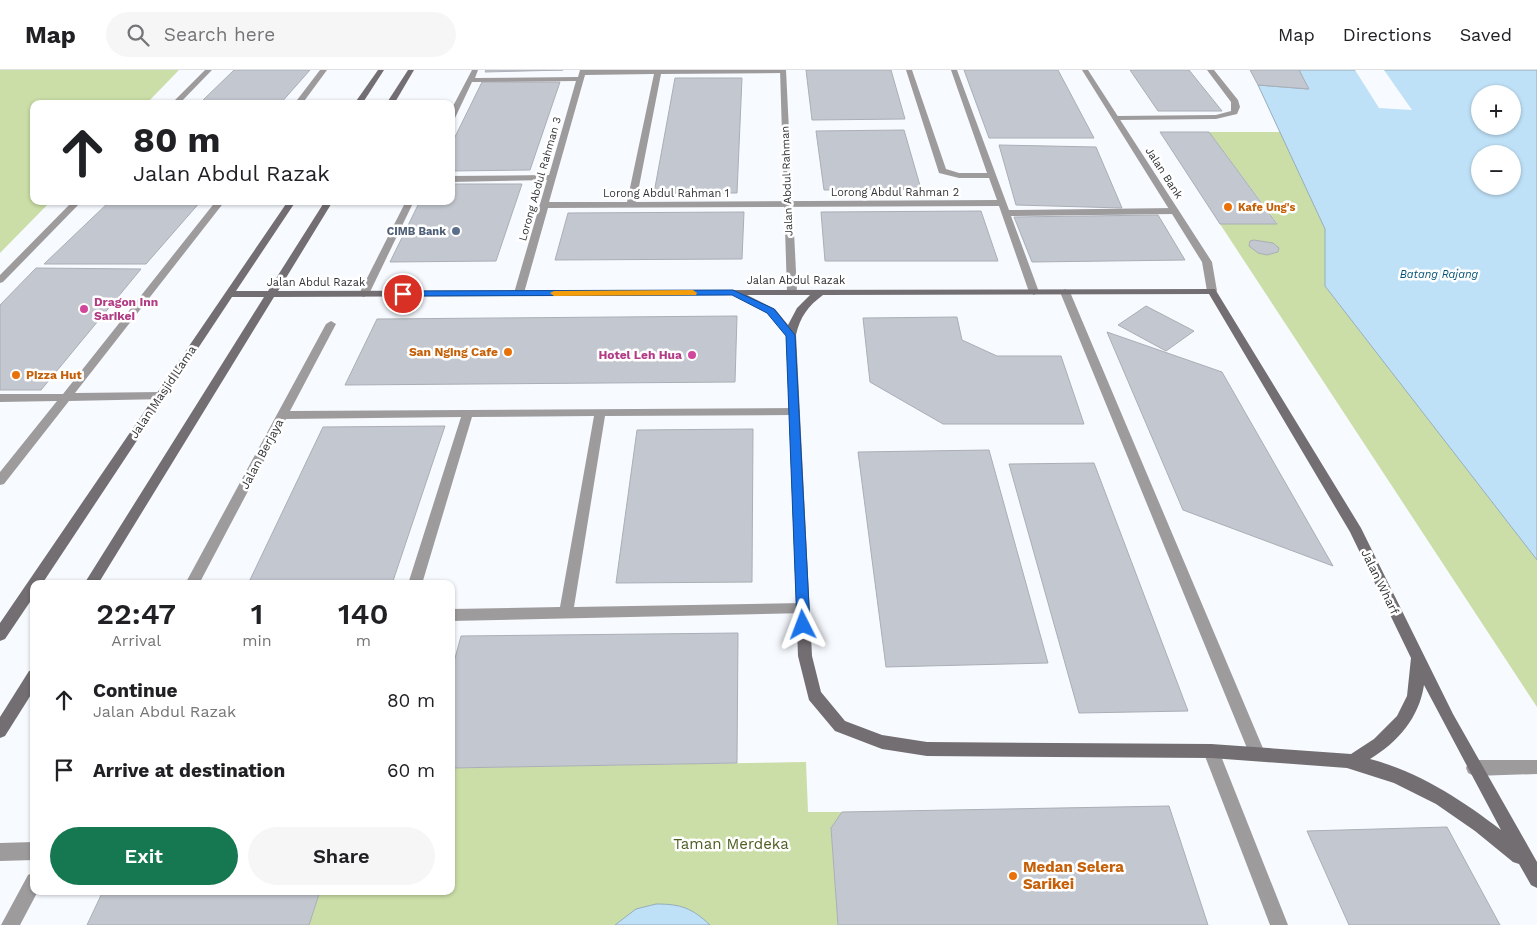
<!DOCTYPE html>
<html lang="en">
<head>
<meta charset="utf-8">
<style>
  :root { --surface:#fff; --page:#f6f6f6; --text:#202124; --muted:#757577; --line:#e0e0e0; --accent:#167850 }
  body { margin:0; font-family:"Work Sans",sans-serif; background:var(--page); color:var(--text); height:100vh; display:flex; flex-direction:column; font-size:19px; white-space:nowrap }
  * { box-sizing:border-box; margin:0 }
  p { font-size:16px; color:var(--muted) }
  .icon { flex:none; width:28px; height:28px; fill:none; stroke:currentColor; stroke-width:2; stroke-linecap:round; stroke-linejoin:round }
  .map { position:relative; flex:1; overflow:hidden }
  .drawer { position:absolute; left:30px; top:510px; width:425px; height:315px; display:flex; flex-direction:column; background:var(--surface); border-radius:10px; box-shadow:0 1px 4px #0004 }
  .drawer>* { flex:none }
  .guide { position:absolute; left:30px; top:30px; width:425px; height:105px; border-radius:10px; box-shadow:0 1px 4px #0004; background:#fff; color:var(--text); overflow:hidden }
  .tools { position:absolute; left:1471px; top:15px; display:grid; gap:10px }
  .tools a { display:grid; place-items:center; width:50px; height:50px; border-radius:50%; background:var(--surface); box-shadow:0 1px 4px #0004; font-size:25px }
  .pin { position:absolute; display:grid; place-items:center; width:42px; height:42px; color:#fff; margin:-21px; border:2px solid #fff; border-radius:50%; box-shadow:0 1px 5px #0007 }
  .me { position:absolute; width:55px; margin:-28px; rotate:357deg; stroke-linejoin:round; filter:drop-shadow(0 0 4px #0008) }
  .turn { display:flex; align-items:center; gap:18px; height:105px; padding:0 20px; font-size:22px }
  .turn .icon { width:65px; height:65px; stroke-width:2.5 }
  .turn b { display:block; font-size:35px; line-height:42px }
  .eta { display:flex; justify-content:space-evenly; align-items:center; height:85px; text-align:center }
  .eta b { font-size:30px; font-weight:600; line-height:35px }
  .cta { display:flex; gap:10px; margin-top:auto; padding:10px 20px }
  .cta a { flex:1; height:58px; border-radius:30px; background:var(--accent); color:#fff; font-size:20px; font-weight:600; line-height:58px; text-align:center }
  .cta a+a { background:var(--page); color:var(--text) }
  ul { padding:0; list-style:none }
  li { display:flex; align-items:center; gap:15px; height:70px; padding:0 20px }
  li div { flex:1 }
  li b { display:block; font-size:19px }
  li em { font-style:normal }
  header { display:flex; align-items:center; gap:30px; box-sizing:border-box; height:70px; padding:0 25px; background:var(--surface); border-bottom:1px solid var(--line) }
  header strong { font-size:24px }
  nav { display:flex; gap:28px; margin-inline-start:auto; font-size:18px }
  .search { width:350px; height:45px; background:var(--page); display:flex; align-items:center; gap:12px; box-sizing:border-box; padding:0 18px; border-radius:28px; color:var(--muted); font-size:19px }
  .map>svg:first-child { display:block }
</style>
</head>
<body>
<header>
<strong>Map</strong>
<div class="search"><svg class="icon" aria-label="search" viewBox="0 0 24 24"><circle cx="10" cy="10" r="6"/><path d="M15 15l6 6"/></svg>Search here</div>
<nav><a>Map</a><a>Directions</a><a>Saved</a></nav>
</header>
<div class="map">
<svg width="1537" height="855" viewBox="0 0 1537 855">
  <rect width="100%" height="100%" fill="#f7faff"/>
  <g fill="#cbdea7">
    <polygon points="0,0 179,0 146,34 34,34 34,131 51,131 0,183"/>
    <polygon points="1209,62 1281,62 1325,159 1325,216 1537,490 1537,637 1220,154 1277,153"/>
    <polygon points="806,692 808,742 842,742 831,758 838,855 309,855 320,821 451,821 451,698"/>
  </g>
  <g fill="#bfe1f7" stroke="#95adbd" fill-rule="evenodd">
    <path d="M1299 0H1537V490L1325 216V159L1258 15 1308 19ZM1480 24H1512V56H1480ZM1480 84H1512V116H1480Z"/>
    <path d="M656 834C681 834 692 838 710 855H615L636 839Z"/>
  </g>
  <polygon fill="#f7faff" points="1355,0 1384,0 1412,40 1379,38"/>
  <g fill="#c3c7cf" stroke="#aaaeb6">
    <polygon points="234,0 310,0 280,34 199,34"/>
    <polygon points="486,0 563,0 485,2"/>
    <polygon points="806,0 891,0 905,49 812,50"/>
    <polygon points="964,0 1058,0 1094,68 989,68"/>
    <polygon points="1130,0 1189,0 1222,41 1158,41"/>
    <polygon points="1250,0 1299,0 1309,19 1258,15"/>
    <polygon points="675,8 742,8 737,123 654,123"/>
    <polygon points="482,12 560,12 530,100 451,101 451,75"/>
    <polygon points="904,60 921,119 824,120 816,61"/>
    <polygon points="1160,62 1209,62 1277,154 1220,154"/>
    <polygon points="999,75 1096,77 1122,138 1016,135"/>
    <polygon points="451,114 522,114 496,191 390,192 420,131 451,131"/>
    <polygon points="110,131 201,131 146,194 44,194"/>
    <polygon points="981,141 998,191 825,191 821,142"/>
    <polygon points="744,142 742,189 555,190 568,143"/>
    <polygon points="1158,145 1185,190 1032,192 1014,147"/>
    <polygon points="1254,170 1273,173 1279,178 1278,182 1267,185 1258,183 1249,176 1250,171"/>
    <polygon points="36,198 141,199 41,320 0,320 0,235"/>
    <polygon points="1146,236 1194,261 1166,281 1118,255"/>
    <polygon points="737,246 735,312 345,315 377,249"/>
    <polygon points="957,247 962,270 997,286 1061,286 1084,354 943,354 870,312 863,248"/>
    <polygon points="1107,262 1222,302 1333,496 1183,440"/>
    <polygon points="445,356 392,514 248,514 323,357"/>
    <polygon points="753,359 752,512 616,513 637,360"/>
    <polygon points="989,380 1048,593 886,597 858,382"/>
    <polygon points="1094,393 1188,641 1079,643 1009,394"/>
    <polygon points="738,563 737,693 451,698 451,603 461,566"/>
    <polygon points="1169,736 1208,855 838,855 831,758 842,742"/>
    <polygon points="1447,757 1500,855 1349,855 1307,761"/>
    <polygon points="103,821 320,821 309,855 87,855"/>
  </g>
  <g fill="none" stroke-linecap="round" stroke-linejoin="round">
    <g fill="#9e9b9d" fill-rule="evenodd">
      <polygon points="205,0 212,0 179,34 171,34"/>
      <path d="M472 0H478L475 8 578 7 580 0H786L783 3 661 4 636 132 997 130 989 108H959L939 103 906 0H912L946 99 959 103H987L951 0H957L1009 140 1175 138 1179 141 1175 144 1011 146 1039 222 1034 225 1029 222 999 136 548 138 524 223 519 226 514 223 547 110 451 112V106L549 105 576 11 472 12 455 48 451 50V40ZM654 4 627 132H549L585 5Z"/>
      <polygon points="1207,0 1214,0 1238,30 1240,37 1237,44 1216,49 1116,50 1112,48 1116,46 1216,45 1231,41 1231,32"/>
      <polygon points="73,131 82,131 3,212 0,213 0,205"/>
      <polygon points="406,131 414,131 369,224 364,227 361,226 359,224"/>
      <polygon points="1065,219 1070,222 1265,683 1263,688 1257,690 1251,688 1249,683 1060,222"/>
      <polygon points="331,251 336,254 290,341 798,338 800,341 794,345 605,346 574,537 803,533 808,535 810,539 808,543 451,551 451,539 560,537 594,346 472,347 422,514 408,514 461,347 286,349 199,514 185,514 326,254"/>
      <polygon points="1211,674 1217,676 1219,681 1288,855 1270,855 1203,681 1205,676"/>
      <polygon points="1474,690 1537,690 1537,704 1474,706 1468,703 1466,698 1468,693"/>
      <polygon points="34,772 34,790 0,791 0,773"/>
      <polygon points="34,802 34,821 38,821 20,855 1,855 28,805"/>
    </g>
    <g fill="#9e9b9d" fill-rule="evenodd">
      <polygon points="320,0 327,0 302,34 294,34"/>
      <polygon points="780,0 786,0 797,222 792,225 787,222"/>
      <polygon points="1082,0 1088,0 1212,192 1217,221 1215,223 1209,223 1207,221 1202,192"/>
      <polygon points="216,131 225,131 75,323 161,322 165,323 167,326 165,329 69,331 4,414 0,415 0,402 57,331 0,332 0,324 63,324"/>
    </g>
    <g fill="#736e72" fill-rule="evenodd">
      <polygon points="378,0 384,0 362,34 354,34"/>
      <polygon points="408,0 414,0 394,34 386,34"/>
      <path d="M288 131H296L236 221H268L325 131H333L278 221 1215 219 1361 458 1453 644 1537 792V818L1531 815 1519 794 1513 792 1475 761 1436 734 1394 713 1347 698 1211 688 927 686 882 679 835 661 809 630 798 586 786 265 767 243 734 225 274 227 98 514H84L264 227H232L42 514H34V526L5 569 0 571V553ZM1209 224 1350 462 1411 588 1407 626 1397 646 1374 669 1351 684 1211 674 927 672 882 665 845 651 821 622 812 586 796 265C800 247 808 236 823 225ZM747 225H810L797 238 788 255 775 239ZM1424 615 1501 760C1462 730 1419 702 1370 689 1398 672 1419 648 1424 615Z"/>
      <polygon points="34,600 34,620 5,666 0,668 0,647 29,601"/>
    </g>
  </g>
  <polygon fill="#1a73e8" stroke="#114b97" points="733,220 774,239 795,265 810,555 803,560 797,555 786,266 767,243 732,225 403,226 398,224 403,221"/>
  <polygon fill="#f59e0b" points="693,220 697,223 696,225 554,226 550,223 554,221"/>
  <g fill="#e8710a" stroke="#fff" stroke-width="2">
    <circle cx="1228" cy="137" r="5"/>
    <circle cx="508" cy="282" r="5"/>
    <circle cx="16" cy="305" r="5"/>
    <circle cx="1013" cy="806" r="5"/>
  </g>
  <circle fill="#5c6f8a" stroke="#fff" stroke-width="2" cx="456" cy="161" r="5"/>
  <g fill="#d1479c" stroke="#fff" stroke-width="2">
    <circle cx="84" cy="239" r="5"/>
    <circle cx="692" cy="285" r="5"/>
  </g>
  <g text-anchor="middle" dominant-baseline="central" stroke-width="5" stroke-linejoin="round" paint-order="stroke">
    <g font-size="11" fill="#323336" stroke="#fff">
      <text transform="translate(1164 103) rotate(57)">Jalan Bank</text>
      <text transform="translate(540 109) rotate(-74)">Lorong Abdul Rahman 3</text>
      <text transform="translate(787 111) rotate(-92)">Jalan Abdul Rahman</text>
      <text x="895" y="122">Lorong Abdul Rahman 2</text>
      <text x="666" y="123">Lorong Abdul Rahman 1</text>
      <text x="796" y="210">Jalan Abdul Razak</text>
      <text x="316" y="212">Jalan Abdul Razak</text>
    </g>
    <g font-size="11" font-weight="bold" fill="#c56008" stroke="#fff" text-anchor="start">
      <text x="1238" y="137">Kafe Ung's</text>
    </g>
    <g font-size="11" font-weight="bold" fill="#4e5e75" stroke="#fff" text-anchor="end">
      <text x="446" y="161">CIMB Bank</text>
    </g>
    <g font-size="11" font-style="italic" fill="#025376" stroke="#fff">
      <text x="1439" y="204">Batang Rajang</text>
    </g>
    <g font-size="12" font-weight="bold" fill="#b23c85" stroke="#fff" text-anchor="start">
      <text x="94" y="232">Dragon Inn<tspan x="94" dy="14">Sarikei</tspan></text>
      <text x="682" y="285" text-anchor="end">Hotel Leh Hua</text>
    </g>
    <g font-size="12" font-weight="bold" fill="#c56008" stroke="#fff" text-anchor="end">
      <text x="498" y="282">San Nging Cafe</text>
      <text x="26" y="305" text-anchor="start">Pizza Hut</text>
    </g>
    <g font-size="12" fill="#323336" stroke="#fff">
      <text transform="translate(163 322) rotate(-56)">Jalan Masjid Lama</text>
      <text transform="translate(262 384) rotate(-62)">Jalan Berjaya</text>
      <text transform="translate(1380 512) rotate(64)">Jalan Wharf</text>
    </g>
    <g font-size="15" fill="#4d5f22" stroke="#fff">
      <text x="731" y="774">Taman Merdeka</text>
    </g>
    <g font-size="15" font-weight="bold" fill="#c56008" stroke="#fff" text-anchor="start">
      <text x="1023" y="797">Medan Selera<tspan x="1023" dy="17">Sarikei</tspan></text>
    </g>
  </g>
</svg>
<div class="tools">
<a>+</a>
<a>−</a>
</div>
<div class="pin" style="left:403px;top:224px;background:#d93025"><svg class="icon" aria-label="arrive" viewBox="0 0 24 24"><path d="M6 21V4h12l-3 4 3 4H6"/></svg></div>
<svg class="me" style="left:803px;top:555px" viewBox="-20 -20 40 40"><path d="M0-17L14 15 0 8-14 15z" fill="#1a73e8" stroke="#fff" stroke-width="4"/></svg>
<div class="guide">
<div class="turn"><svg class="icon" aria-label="ahead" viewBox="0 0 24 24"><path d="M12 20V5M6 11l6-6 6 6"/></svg><div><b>80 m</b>Jalan Abdul Razak</div></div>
</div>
<section class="drawer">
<div class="eta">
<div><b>22:47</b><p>Arrival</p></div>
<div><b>1</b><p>min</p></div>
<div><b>140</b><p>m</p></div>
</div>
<ul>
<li><svg class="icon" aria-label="ahead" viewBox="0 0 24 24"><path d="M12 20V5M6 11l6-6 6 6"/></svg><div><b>Continue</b><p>Jalan Abdul Razak</p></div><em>80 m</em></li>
<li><svg class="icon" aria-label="arrive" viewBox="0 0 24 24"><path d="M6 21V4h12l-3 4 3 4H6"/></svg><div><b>Arrive at destination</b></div><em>60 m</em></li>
</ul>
<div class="cta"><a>Exit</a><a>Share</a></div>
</section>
</div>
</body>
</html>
